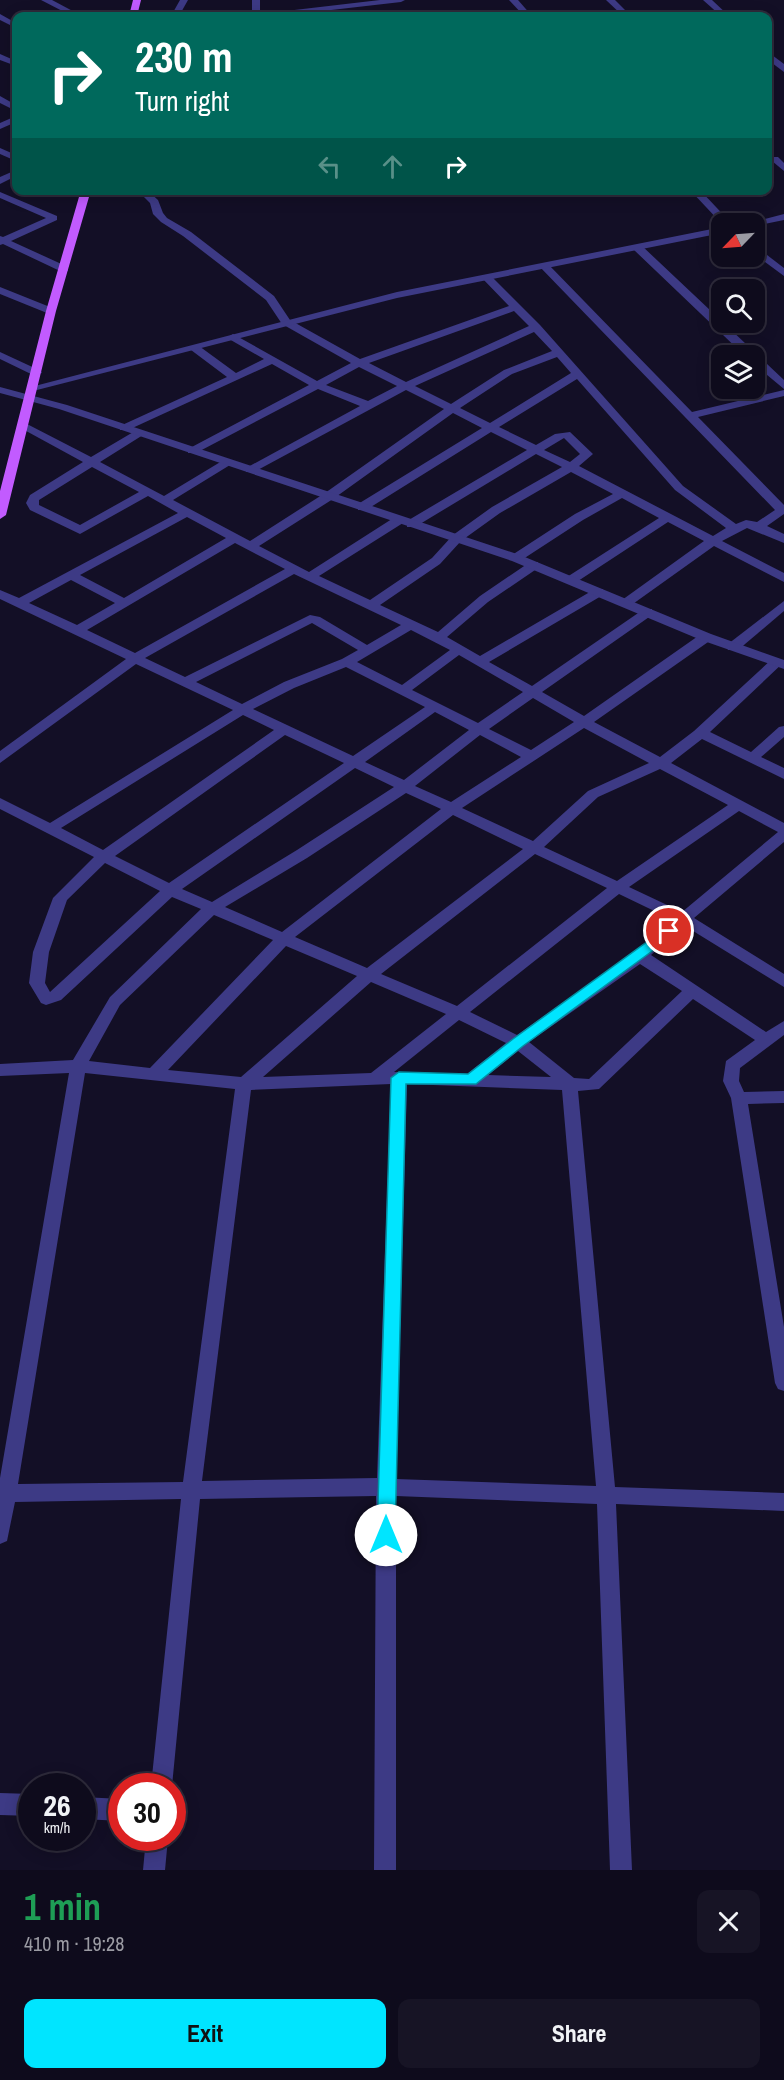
<!DOCTYPE html>
<html lang="en">
<head>
<meta charset="utf-8">
<style>
  :root { --surface:#0e0b1c; --page:#171425; --text:#f1f3f6; --muted:#9b9ba3; --line:#2e2b3b; --accent:#00e5ff }
  body { margin:0; font-family:"Archivo Narrow",sans-serif; background:var(--page); color:var(--text); height:100vh; display:flex; flex-direction:column; font-size:22px; white-space:nowrap }
  * { box-sizing:border-box; margin:0 }
  p { font-size:20px; color:var(--muted) }
  .icon { flex:none; width:33px; height:33px; fill:none; stroke:currentColor; stroke-width:2; stroke-linecap:round; stroke-linejoin:round }
  .map { position:relative; height:1870px; overflow:hidden }
  .side { display:flex; flex-direction:column; background:var(--surface); flex:1 }
  .side>* { flex:none }
  .banner { position:absolute; left:12px; top:12px; width:760px; height:183px; border-radius:12px; box-shadow:0 3px 15px #0003,0 0 0 2px var(--line); background:#00695c; color:#fff; overflow:hidden }
  .needle { width:39px; rotate:245deg }
  .fabs { position:absolute; left:711px; top:213px; display:grid; gap:12px }
  .fabs a { display:grid; place-items:center; width:54px; height:54px; border-radius:12px; background:var(--surface); box-shadow:0 3px 15px #0003,0 0 0 2px var(--line); font-size:30px }
  .speed { position:absolute; left:18px; top:1773px; display:flex; gap:12px; font-size:30px; font-weight:700; text-align:center }
  .speed>* { display:grid; place-content:center; width:78px; height:78px; border-radius:50%; background:var(--surface); box-shadow:0 3px 15px #0003,0 0 0 2px var(--line); line-height:1 }
  .speed small { font-size:15px; font-weight:400 }
  .speed .limit { border:9px solid #d22; background:#fff; color:#111 }
  .pin { position:absolute; display:grid; place-items:center; width:51px; height:51px; color:#fff; margin:-26px; border:3px solid #fff; border-radius:50%; box-shadow:0 2px 6px #0007 }
  .me { position:absolute; width:66px; margin:-33px; rotate:0deg; stroke-linejoin:round; filter:drop-shadow(0 0 4px #0008) }
  .turn { display:flex; align-items:center; gap:21px; height:126px; padding:0 24px; font-size:27px }
  .turn .icon { width:78px; height:78px; stroke-width:2.5 }
  .turn b { display:block; font-size:42px; line-height:51px }
  .lanes { display:flex; align-items:center; height:57px; padding:0 24px; background:#0003; justify-content:center; gap:30px; direction:ltr }
  .lanes .off { opacity:.35 }
  .round { display:grid; place-items:center; flex:none; width:63px; height:63px; border-radius:12px; background:var(--page) }
  .summary { display:flex; align-items:center; justify-content:space-between; height:102px; padding:0 24px }
  h1 { font-size:36px; font-weight:800; line-height:45px; color:#1e9e55 }
  .primary-button { display:flex; gap:12px; margin-top:auto; padding:12px 24px }
  .primary-button a { flex:1; height:69px; border-radius:12px; background:var(--accent); color:#111; font-size:24px; font-weight:800; line-height:69px; text-align:center }
  .primary-button a+a { background:var(--page); color:var(--text) }
  .map>svg:first-child { display:block }
</style>
</head>
<body>
<div class="map">
<svg width="784" height="1870" viewBox="0 0 784 1870">
  <rect width="100%" height="100%" fill="#130f26"/>
  <g fill="none" stroke-linecap="round" stroke-linejoin="round">
    <g fill="#3d3a85" fill-rule="evenodd">
      <polygon points="41,0 52,0 82,16 72,16"/>
      <polygon points="180,0 188,0 179,16 171,16"/>
      <polygon points="252,0 260,0 260,14 380,0 405,0 401,2 279,16 252,16"/>
      <polygon points="509,0 518,0 532,16 524,16"/>
      <polygon points="606,0 615,0 630,15 623,16"/>
      <polygon points="703,0 712,0 729,16 721,16"/>
      <polygon points="0,14 16,23 16,28 0,20"/>
      <polygon points="768,52 784,64 784,72 768,60"/>
      <polygon points="0,54 16,61 16,66 0,60"/>
      <polygon points="0,96 16,105 16,111 0,103"/>
      <polygon points="16,116 16,122 0,129 0,123"/>
      <polygon points="0,148 16,155 16,161 0,154"/>
      <polygon points="772,157 778,157 784,163 784,171 772,161"/>
      <polygon points="16,170 16,176 0,184 0,177"/>
      <path d="M137 190H147L158 200 163 213 167 218 191 232 274 296 290 320 360 359 509 306 481 277 490 275 540 325 683 486 736 524 746 520 757 522 775 510 539 266 548 264 692 412 784 390V396L698 417 784 505V514L767 526 784 534V543L747 528 722 541 784 573V582L714 546 630 606H622V600L704 541 668 522 575 583H567V577L659 518 622 498 583 520 520 561H512V555L575 514 613 494 571 472 500 513 461 541 440 564 380 605 438 632 480 596 530 562H538V568L488 602 447 637 480 656 595 589H603V595L489 662 532 686 644 609H652V615L542 692 584 716 701 634H711L712 637 711 640 594 722 660 757 694 731 772 659 777 658 784 662 710 732 751 752 779 727 784 726V737L761 757 784 768V779L702 739 671 763 784 823V842L694 918 784 974V987L685 926 651 955 766 1032 784 1021V1035L740 1068 739 1081 744 1092 784 1091V1103L748 1104 784 1327V1391L778 1389 775 1383 731 1098 723 1081 726 1061 755 1040 693 999 599 1089 578 1091 615 1487 784 1493V1511L616 1504 632 1870H610L597 1504 396 1496V1870H374L376 1496 200 1499 172 1786H151L181 1499 15 1502 7 1541 0 1544V1478L69 1073 0 1076V1064L73 1060 110 997 201 909 172 897 61 1000 46 1005 41 1003 29 983 33 952 53 898 94 857 0 809V798L50 823 233 710 136 664 0 763V751L126 659 0 599V590L19 598 178 513 148 496 80 534 30 510 26 503 30 495 83 462 17 426 23 423 27 424 91 457 135 431H143V435L100 462 164 496 222 461H230V465L173 500 250 541 325 493 444 409 406 390 254 472H246V468L360 406 318 389 196 453H188V449L309 385 272 364 128 430H120V426L227 377 191 350V346H199L236 373 264 359 229 339 228 337 233 334 317 381 351 363 282 324 266 300 183 236 161 222 153 214 150 203ZM514 311 529 326 406 382 369 363ZM534 332 552 351 504 370 451 404 415 386ZM557 357 571 373 490 423 460 408 512 374ZM359 367 397 386 368 401 326 385ZM577 379 675 490 726 528 713 536 579 466 593 454 570 432 555 434 536 445 499 427ZM453 413 482 428 358 504V510H366L491 432 527 450 407 521V527H415L536 454 562 467 492 507 453 535 432 558 370 600 319 576 403 523V517H395L309 572 259 546 333 499ZM564 438 580 454 570 462 544 450ZM92 467 139 492 80 525 39 505V500ZM187 517 226 538 124 598 80 575ZM235 543 285 569 135 653 87 630ZM294 574 401 625 367 645 320 617 310 615 185 677 145 658ZM71 580 115 603 77 625 29 603ZM312 623 358 650 342 659 284 682 242 704 196 682ZM411 630 450 650 402 685 357 662ZM459 655 523 692 478 723 412 690ZM346 667 425 707 353 756 253 709 294 688ZM533 698 574 722 531 750 489 729ZM435 712 469 730 404 780 365 762ZM243 715 274 730 103 850 61 828ZM584 728 649 763 588 791 533 841 462 808ZM285 735 344 763 169 883 115 856ZM480 735 521 757 451 802 415 786ZM355 768 394 787 297 850 212 902 182 889ZM660 769 728 805 617 881 544 847 598 797ZM406 793 441 809 282 932 225 907 307 858ZM739 811 778 832 682 912 629 887ZM453 815 523 849 367 968 295 937ZM535 854 607 888 457 1006 381 974ZM105 863 160 891 50 992 45 983 49 952 67 900ZM619 894 673 920 635 952 517 1035 470 1012ZM214 915 273 940 150 1068 89 1061 120 1005ZM286 946 357 976 241 1077 168 1070ZM640 964 682 991 589 1079 574 1078 529 1042ZM371 982 446 1014 371 1073 263 1077ZM459 1020 506 1043 467 1074 394 1072ZM518 1051 551 1077 488 1075ZM85 1073 235 1089 183 1482 18 1484ZM391 1084 377 1478 202 1481 251 1090ZM407 1084 562 1090 596 1486 396 1479Z"/>
      <polygon points="690,190 700,190 732,224 722,224"/>
      <polygon points="0,192 57,216 57,220 11,241 68,267 68,271 60,271 3,244 0,245 0,236 3,237 46,218 0,198"/>
      <polygon points="633,245 641,245 784,380 784,389 754,364 754,356 745,356 633,249"/>
      <polygon points="754,245 784,268 784,276 754,254"/>
      <polygon points="0,287 55,309 56,311 47,313 0,294"/>
      <polygon points="0,352 41,371 42,373 33,375 0,359"/>
      <polygon points="784,601 784,611 738,650 728,650 727,647 728,644"/>
      <polygon points="0,1793 32,1794 32,1816 0,1815"/>
      <polygon points="82,1797 122,1799 122,1821 82,1819"/>
      <polygon points="146,1838 168,1838 165,1870 143,1870"/>
    </g>
    <g fill="#3d3a85" fill-rule="evenodd">
      <polygon points="784,214 784,220 754,226 754,224 746,224"/>
      <polygon points="722,227 722,233 397,298 33,391 27,388 397,292"/>
      <polygon points="0,387 67,405 520,555 711,634 784,660 784,669 701,640 512,561 59,409 0,393"/>
    </g>
    <g fill="#c25bff" fill-rule="evenodd">
      <polygon points="133,0 141,0 137,16 129,16"/>
      <polygon points="81,190 91,190 56,311 6,515 0,519 0,491 46,311"/>
    </g>
  </g>
  <polygon fill="#00e5ff" stroke="#0095a6" stroke-width="1.5" points="669,926 676,931 674,935 523,1046 476,1084 406,1084 395,1535 392,1541 386,1543 380,1541 377,1535 391,1078 399,1072 468,1074 513,1039"/>
</svg>
<div class="fabs">
<a><svg class="needle" viewBox="-14 -14 28 28"><path d="M0-13l5 13h-10z" fill="#e53935"/><path d="M0 13l5-13h-10z" fill="#9b9ba3"/></svg></a>
<a><svg class="icon" aria-label="search" viewBox="0 0 24 24"><circle cx="10" cy="10" r="6"/><path d="M15 15l6 6"/></svg></a>
<a><svg class="icon" aria-label="layers" viewBox="0 0 24 24"><path d="M12 4l9 5-9 5-9-5zM3 14l9 5 9-5"/></svg></a>
</div>
<div class="speed"><div>26<small>km/h</small></div><div class="limit">30</div></div>
<div class="pin" style="left:669px;top:931px;background:#d93025"><svg class="icon" aria-label="arrive" viewBox="0 0 24 24"><path d="M6 21V4h12l-3 4 3 4H6"/></svg></div>
<svg class="me" style="left:386px;top:1535px" viewBox="-20 -20 40 40"><circle r="19" fill="#fff"/><path d="M0-13L10 11 0 6-10 11z" fill="#00e5ff"/></svg>
<div class="banner">
<div class="turn"><svg class="icon" aria-label="right" viewBox="0 0 24 24"><path d="M7 20v-9h11M14 6l5 5-5 5"/></svg><div><b>230 m</b>Turn right</div></div>
<div class="lanes"><svg class="icon off" aria-label="left" viewBox="0 0 24 24"><path d="M17 20v-9H6M10 6l-5 5 5 5"/></svg><svg class="icon off" aria-label="ahead" viewBox="0 0 24 24"><path d="M12 20V5M6 11l6-6 6 6"/></svg><svg class="icon" aria-label="right" viewBox="0 0 24 24"><path d="M7 20v-9h11M14 6l5 5-5 5"/></svg></div>
</div>
</div>
<section class="side">
<div class="summary"><div><h1>1 min</h1><p>410 m · 19:28</p></div><a class="round"><svg class="icon" aria-label="close" viewBox="0 0 24 24"><path d="M6 6l12 12M18 6L6 18"/></svg></a></div>
<div class="primary-button"><a>Exit</a><a>Share</a></div>
</section>
</body>
</html>
